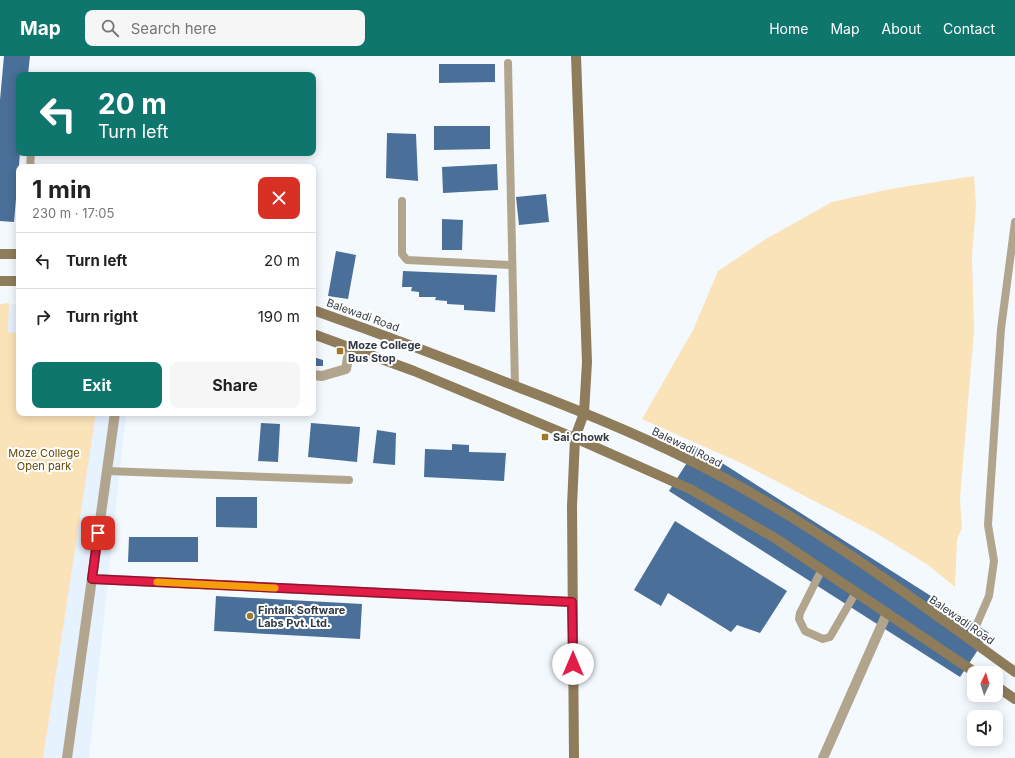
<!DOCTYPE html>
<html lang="en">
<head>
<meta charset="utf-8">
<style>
  :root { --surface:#fff; --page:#f6f6f6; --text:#222; --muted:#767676; --line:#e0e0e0; --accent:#0f766e }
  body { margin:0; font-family:Inter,sans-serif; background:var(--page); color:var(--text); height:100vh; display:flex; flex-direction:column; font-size:15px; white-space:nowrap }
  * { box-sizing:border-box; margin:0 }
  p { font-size:13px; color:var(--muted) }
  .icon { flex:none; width:22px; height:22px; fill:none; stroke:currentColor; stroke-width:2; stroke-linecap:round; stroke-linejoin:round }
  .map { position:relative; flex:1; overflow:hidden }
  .sheet { position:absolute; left:16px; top:108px; width:300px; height:252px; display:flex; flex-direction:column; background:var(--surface); border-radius:8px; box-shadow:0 2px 10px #0003 }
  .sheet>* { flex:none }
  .guide { position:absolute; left:16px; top:16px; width:300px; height:84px; border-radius:8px; box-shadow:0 2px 10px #0003; background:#0f766e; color:#fff; overflow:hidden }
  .needle { width:26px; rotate:4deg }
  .controls { position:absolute; left:967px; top:610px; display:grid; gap:8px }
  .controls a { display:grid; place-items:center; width:36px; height:36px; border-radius:8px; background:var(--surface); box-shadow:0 2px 10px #0003; font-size:20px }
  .pin { position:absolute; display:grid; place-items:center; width:34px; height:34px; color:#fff; margin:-17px; border-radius:8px; box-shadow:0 2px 6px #0006 }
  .me { position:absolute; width:44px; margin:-22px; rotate:0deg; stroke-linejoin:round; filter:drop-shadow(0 0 3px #0008) }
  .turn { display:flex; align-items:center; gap:14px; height:84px; padding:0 16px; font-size:18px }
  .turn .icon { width:52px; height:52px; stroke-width:2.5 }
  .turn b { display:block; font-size:28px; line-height:34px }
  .round { display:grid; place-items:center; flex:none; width:42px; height:42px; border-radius:8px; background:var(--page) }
  .headline { display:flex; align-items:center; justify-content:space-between; height:68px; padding:0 16px }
  h1 { font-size:24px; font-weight:700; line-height:30px }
  .action { display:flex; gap:8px; margin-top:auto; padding:8px 16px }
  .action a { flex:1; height:46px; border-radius:8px; background:var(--accent); color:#fff; font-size:16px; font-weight:700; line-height:46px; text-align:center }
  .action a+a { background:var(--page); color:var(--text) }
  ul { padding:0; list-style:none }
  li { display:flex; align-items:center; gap:12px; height:56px; padding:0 16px; border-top:1px solid var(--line) }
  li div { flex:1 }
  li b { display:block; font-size:15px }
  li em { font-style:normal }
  header { display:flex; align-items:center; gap:24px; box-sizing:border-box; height:56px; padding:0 20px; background:var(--accent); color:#fff }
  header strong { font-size:19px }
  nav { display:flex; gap:22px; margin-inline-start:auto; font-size:14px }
  .search { width:280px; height:36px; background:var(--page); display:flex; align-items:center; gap:10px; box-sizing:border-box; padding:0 14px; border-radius:8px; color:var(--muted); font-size:15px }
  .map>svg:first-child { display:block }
</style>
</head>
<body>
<header>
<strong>Map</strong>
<div class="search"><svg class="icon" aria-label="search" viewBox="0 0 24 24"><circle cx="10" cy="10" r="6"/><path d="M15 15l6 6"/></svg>Search here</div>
<nav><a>Home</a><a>Map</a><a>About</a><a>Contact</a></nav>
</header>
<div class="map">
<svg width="1015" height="702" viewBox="0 0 1015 702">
  <rect width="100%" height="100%" fill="#f4f9fe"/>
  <polygon fill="#e7f2ff" points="0,248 19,248 19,357 126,357 89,702 0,702"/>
  <g fill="#fbe3b9">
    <polygon points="974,120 976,150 972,200 974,275 960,442 962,472 957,483 955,531 928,509 876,477 743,408 642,363 693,274 718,215 766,183 832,146 890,133"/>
    <polygon points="9,247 8,276 19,277 19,357 96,357 43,702 0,702 0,248"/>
  </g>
  <g fill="#4a6f98">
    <polygon points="4,0 30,0 28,19 19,19 20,97 14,166 0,165 0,44"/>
    <polygon points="439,8 495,8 495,26 439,27"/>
    <polygon points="434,70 490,70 490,93 434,94"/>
    <polygon points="387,77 416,78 418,125 386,122"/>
    <polygon points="497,108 498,134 443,137 442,111"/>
    <polygon points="546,138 549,166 519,169 516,141"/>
    <polygon points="442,163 463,164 462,194 442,194"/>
    <polygon points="336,195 356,199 348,243 328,240"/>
    <polygon points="403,215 497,219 495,256 464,254 464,249 447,248 447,245 435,244 436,241 419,241 419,236 411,235 412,231 402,231"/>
    <polygon points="313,301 323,304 323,310 313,310"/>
    <polygon points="262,357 282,357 282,360 262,359"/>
    <polygon points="261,367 280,368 278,406 258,405"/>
    <polygon points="311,367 360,371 357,406 308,401"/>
    <polygon points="377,374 396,377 395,409 373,407"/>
    <polygon points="452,388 469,389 469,396 506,397 504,425 424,421 425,393 452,394"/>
    <polygon points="697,391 989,577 960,621 669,435"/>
    <polygon points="216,441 257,441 257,472 216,471"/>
    <polygon points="675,465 787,535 760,577 737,569 731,576 668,537 661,550 634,534"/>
    <polygon points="129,481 198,481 198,506 128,506"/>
    <polygon points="216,540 362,548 360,583 214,575"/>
  </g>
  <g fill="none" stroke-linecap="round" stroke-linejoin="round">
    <g stroke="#b2a58e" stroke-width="8">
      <polyline points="508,7 515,330"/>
      <polyline points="30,111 31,97"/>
      <polyline points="402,145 402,198 407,204 512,209"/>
      <polyline points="107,415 349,424"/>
      <polyline points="822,513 800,557 799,563 805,575 823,583 830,581 856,536"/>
      <polyline points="970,584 989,540 994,505 988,469 1001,273 1015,166"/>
    </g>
    <g stroke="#b2a58e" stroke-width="10">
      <polyline points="313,319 322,320 346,313 350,291"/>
      <polyline points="92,523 572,546"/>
      <polyline points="67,702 115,357"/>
      <polyline points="823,702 887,557"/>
    </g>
    <g stroke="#8f7c5b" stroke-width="10">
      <polyline points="0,198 19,198"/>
      <polyline points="0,225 19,225"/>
      <path d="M313 254C381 278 448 303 515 330 581 355 646 381 709 414 817 470 916 545 1015 616"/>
      <polyline points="313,278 414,315 575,382 690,433 775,482 976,617"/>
      <polyline points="996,630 1015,643"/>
      <polyline points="574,702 572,450 575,382 584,357 587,306 576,0"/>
    </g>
  </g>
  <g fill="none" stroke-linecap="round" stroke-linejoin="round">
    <g stroke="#92132f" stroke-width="10">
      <polyline id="route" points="98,477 92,523 572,546 573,608"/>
    </g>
    <use href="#route" stroke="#e11d48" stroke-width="7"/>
    <polyline stroke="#f59e0b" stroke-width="7" points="157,526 275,532"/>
  </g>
  <g fill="#a07926" stroke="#fff" stroke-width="1.5">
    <rect x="336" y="291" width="8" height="8" rx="2"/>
    <rect x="541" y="377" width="8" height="8" rx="2"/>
    <circle cx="250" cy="560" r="4"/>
  </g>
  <g text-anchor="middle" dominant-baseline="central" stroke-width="4" stroke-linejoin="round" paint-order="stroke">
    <g font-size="11" fill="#313a44" stroke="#fff">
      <text transform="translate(363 259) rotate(20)">Balewadi Road</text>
      <text transform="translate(687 391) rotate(26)">Balewadi Road</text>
      <text transform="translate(962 564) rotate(35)">Balewadi Road</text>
    </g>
    <g font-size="11" font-weight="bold" fill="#313a44" stroke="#fff" text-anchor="start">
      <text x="348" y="289">Moze College<tspan x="348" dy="13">Bus Stop</tspan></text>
      <text x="553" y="381">Sai Chowk</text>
      <text x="258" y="554">Fintalk Software<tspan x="258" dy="13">Labs Pvt. Ltd.</tspan></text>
    </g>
    <g font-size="11" fill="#654801" stroke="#fff">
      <text x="44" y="397">Moze College<tspan x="44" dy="13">Open park</tspan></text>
    </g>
  </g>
</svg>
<div class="controls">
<a><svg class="needle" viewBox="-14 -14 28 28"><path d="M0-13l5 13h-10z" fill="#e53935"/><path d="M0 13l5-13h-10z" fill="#767676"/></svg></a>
<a><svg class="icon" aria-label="sound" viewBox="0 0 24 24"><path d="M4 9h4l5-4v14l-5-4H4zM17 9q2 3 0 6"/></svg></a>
</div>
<div class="pin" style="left:98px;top:477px;background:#d93025"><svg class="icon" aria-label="arrive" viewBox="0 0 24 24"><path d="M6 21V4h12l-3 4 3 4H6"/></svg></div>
<svg class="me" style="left:573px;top:608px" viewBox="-20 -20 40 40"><circle r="19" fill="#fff"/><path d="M0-13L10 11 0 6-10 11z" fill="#e11d48"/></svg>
<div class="guide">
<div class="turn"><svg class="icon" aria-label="left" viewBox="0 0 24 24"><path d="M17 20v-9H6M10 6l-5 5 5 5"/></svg><div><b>20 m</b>Turn left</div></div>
</div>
<section class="sheet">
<div class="headline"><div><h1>1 min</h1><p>230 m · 17:05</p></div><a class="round" style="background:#d93025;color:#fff"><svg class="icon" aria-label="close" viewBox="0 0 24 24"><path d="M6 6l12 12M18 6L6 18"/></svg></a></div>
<ul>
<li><svg class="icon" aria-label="left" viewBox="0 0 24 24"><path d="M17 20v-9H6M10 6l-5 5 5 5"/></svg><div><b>Turn left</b></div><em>20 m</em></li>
<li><svg class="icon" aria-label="right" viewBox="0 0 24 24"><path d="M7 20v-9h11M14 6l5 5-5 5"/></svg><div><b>Turn right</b></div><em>190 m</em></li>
</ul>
<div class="action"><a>Exit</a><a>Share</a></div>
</section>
</div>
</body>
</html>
